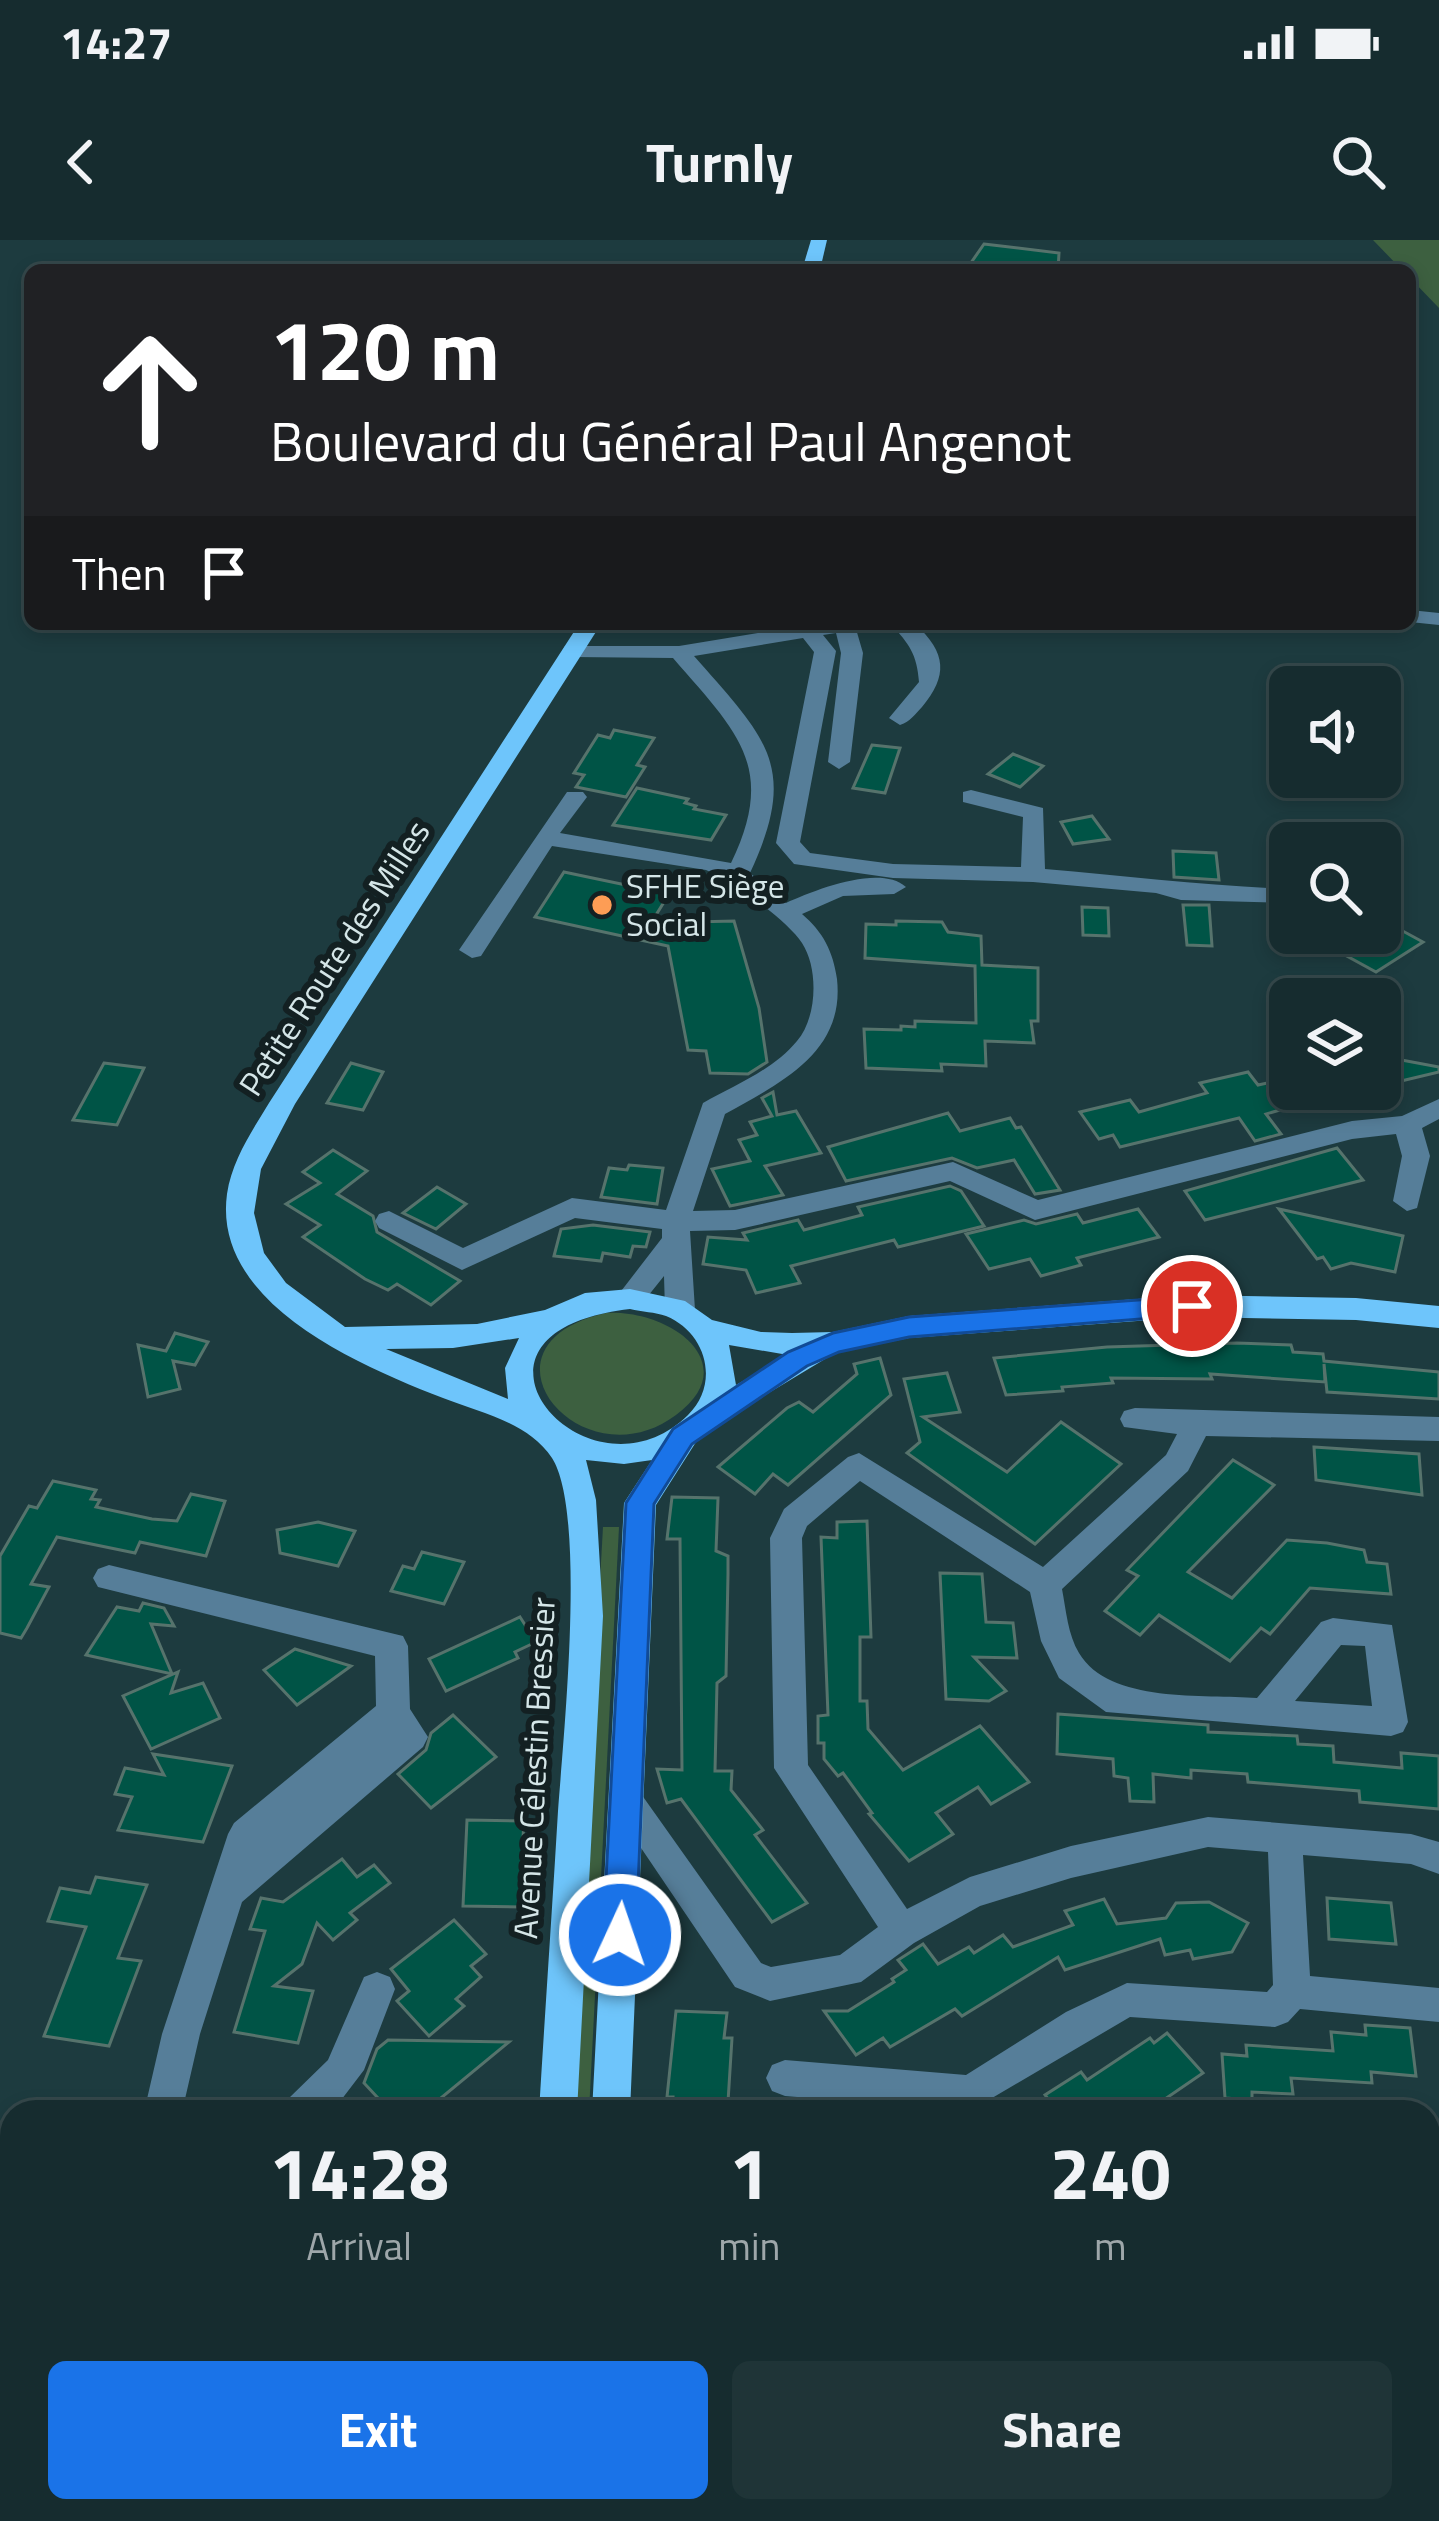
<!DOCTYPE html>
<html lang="en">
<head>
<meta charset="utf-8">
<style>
  :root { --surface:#162c2f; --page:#1f3437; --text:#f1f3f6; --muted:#9ea7aa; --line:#35484b; --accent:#1a73e8 }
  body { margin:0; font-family:"Titillium Web",sans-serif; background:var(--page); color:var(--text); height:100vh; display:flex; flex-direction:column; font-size:45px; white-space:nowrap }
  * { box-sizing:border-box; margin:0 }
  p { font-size:39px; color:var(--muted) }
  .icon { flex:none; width:66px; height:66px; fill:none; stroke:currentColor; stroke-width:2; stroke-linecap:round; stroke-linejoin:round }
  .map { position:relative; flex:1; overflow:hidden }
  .details { position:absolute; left:0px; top:1860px; width:1440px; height:423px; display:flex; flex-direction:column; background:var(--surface); border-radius:36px 36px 0 0; box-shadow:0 6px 18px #0003,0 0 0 3px var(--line) }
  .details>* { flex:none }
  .banner { position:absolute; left:24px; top:24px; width:1392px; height:366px; border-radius:18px; box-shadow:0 6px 18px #0003,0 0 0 3px var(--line); background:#202124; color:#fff; overflow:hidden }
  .fabs { position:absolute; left:1269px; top:426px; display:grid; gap:24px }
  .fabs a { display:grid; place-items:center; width:132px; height:132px; border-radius:18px; background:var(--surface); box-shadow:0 6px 18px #0003,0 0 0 3px var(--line); font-size:60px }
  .pin { position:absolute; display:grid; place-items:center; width:102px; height:102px; color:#fff; margin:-51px; border:6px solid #fff; border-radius:50%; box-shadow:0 3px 12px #0007 }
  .me { position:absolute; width:132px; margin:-66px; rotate:3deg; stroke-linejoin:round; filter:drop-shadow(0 0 9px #0008) }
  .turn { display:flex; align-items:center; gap:42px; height:252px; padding:0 48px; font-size:54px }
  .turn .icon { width:156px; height:156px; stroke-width:2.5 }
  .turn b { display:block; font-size:84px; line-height:102px }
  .then { display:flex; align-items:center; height:114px; padding:0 48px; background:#0003; gap:24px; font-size:45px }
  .eta { display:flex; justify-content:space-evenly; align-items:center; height:204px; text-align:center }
  .eta b { font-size:72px; font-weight:700; line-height:84px }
  .cta { display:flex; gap:24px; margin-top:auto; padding:24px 48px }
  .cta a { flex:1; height:138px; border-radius:18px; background:var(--accent); color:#fff; font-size:48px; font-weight:700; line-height:138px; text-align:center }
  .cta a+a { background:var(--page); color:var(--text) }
  .status { display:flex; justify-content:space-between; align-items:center; height:84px; padding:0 60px; background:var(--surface); direction:ltr }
  .status svg { height:33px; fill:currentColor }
  header { display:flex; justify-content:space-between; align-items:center; height:156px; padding:0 48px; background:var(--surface); font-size:54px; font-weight:700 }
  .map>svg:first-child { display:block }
</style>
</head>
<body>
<div class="status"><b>14:27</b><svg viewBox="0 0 49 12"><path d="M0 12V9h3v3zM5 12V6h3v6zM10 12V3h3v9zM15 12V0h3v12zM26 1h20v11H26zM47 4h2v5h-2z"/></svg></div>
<header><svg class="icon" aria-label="back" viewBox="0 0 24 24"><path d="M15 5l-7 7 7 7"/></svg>Turnly<svg class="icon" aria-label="search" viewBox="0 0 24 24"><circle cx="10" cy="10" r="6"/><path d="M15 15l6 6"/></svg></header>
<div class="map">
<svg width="1439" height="2281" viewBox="0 0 1439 2281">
  <rect width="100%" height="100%" fill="#1d3b3f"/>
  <g fill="#3d6040">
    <polygon points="1373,0 1439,0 1439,68 1410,38 1410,30 1402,30"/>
    <path d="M606 1073C669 1069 746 1123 676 1175 581 1246 464 1105 606 1073Z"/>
    <polygon points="603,1287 619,1287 589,1872 570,1872"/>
  </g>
  <g fill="#005446" stroke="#56736c" stroke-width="3">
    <polygon points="984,4 1059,13 1058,30 966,30"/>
    <polygon points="614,490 654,498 637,525 645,527 626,557 576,547 584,535 574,533 598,495 610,498"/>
    <polygon points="872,505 900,508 885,553 853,548"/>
    <polygon points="1013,514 1043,526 1020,547 988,534"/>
    <polygon points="637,548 688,559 685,563 696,566 694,569 726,575 711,600 613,585"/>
    <polygon points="1092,576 1109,599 1073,604 1061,582"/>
    <polygon points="1173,611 1216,613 1219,640 1174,637"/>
    <polygon points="564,632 669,654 651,683 734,681 759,768 767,822 748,834 710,833 706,811 688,810 668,706 535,677"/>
    <polygon points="1183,665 1209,665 1212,706 1187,705"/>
    <polygon points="1082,667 1108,668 1109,696 1083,695"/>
    <polygon points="896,681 942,682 948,692 981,696 982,725 1038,728 1038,781 1031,781 1034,803 985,801 986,826 941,824 942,831 866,828 864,789 901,790 901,786 915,787 915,781 976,783 975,726 865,718 866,684 896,685"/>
    <polygon points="1388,683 1423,702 1376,732 1345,715"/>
    <polygon points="1380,816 1439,827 1439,832 1380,846"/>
    <polygon points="104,823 144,828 117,885 73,880"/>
    <polygon points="351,823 383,832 363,870 327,863"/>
    <polygon points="1248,832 1258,845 1281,840 1290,851 1290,867 1266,874 1281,894 1255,901 1239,878 1120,907 1113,895 1099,899 1080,872 1130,860 1139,872 1207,853 1200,843"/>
    <polygon points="773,852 777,875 796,871 821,913 765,926 783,955 730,966 712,929 750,921 739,900 757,895 750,882 772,876 762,858"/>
    <polygon points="948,873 960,891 1010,878 1016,888 1021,887 1060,950 1035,954 1014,920 977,928 952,918 846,941 828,907"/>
    <polygon points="1337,908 1363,940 1205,980 1185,951"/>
    <polygon points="333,910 367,931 337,954 373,976 377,992 460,1041 431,1065 397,1044 388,1050 365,1039 303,997 320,985 286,964 320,943 303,932"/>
    <polygon points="629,925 663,928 657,964 601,957 609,928 627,930"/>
    <polygon points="950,946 961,951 984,986 898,1007 894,1000 791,1026 800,1043 756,1053 746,1030 703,1024 708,997 747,1000 743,993 798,980 804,990 862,975 858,967"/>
    <polygon points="437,947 466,964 436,989 403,973"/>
    <polygon points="1138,969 1159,997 1077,1018 1081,1025 1041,1036 1030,1019 989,1029 966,994 1024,980 1036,984 1077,974 1083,983"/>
    <polygon points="1279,969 1403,996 1395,1032 1351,1023 1331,1029 1323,1017 1317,1019"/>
    <polygon points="593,985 650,992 646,1007 633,1006 630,1017 603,1013 601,1021 554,1016 561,989"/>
    <polygon points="175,1093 208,1102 195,1125 173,1121 180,1149 148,1157 138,1105 166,1111"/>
    <polygon points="1237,1103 1291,1105 1293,1112 1323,1114 1324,1121 1439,1132 1439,1159 1327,1152 1324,1124 1325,1142 1210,1134 1212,1139 1111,1138 1113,1143 1062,1147 1063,1151 1006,1155 994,1118 1107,1107"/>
    <polygon points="880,1118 891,1155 788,1245 773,1234 755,1254 718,1227 787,1168 799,1162 813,1172 857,1134 854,1124"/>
    <polygon points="947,1133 960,1172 923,1177 1007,1232 1061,1182 1121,1224 1035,1304 907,1213 920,1202 904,1139"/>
    <polygon points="1314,1207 1419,1214 1422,1255 1316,1240"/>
    <polygon points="1233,1220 1274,1245 1188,1332 1232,1358 1287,1300 1327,1303 1364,1310 1367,1322 1387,1324 1391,1354 1310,1348 1270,1394 1261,1388 1230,1421 1159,1375 1140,1395 1105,1371 1138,1336 1127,1330"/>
    <polygon points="53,1241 96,1250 91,1259 100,1260 96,1267 152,1279 177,1281 191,1254 225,1261 206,1316 140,1302 135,1313 57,1297 31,1344 49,1347 27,1388 21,1398 0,1393 0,1316 29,1266 37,1268"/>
    <polygon points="672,1257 718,1258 716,1311 728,1316 728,1334 726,1436 717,1443 715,1531 732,1531 731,1550 763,1590 755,1595 807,1663 772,1682 681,1559 667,1563 657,1529 682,1530 680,1299 667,1299"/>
    <polygon points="867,1281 871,1397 860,1397 860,1461 867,1461 868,1489 903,1530 980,1486 1029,1542 991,1564 978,1547 936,1573 953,1594 909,1621 869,1574 872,1573 843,1533 838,1536 824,1519 824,1503 818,1503 818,1476 828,1475 821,1297 837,1298 837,1282"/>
    <polygon points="318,1282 355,1291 338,1326 280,1313 277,1290"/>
    <polygon points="422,1312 464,1322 444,1364 391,1351 403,1326 414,1329"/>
    <polygon points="940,1333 982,1334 986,1382 1013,1383 1017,1418 974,1417 1006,1451 989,1461 946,1459"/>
    <polygon points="143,1363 164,1368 174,1386 151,1384 172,1434 86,1415 117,1367 139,1371"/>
    <polygon points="520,1377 536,1402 515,1412 518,1418 446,1451 429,1419"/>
    <polygon points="295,1409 351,1426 297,1465 264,1430"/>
    <polygon points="178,1432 171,1453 203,1443 220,1478 151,1509 123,1456"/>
    <polygon points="1058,1474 1208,1485 1208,1492 1297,1496 1298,1504 1333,1506 1334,1522 1402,1528 1401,1513 1439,1516 1439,1569 1360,1562 1359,1551 1248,1542 1247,1534 1191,1530 1191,1538 1153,1534 1154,1562 1130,1561 1128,1538 1114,1536 1113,1519 1057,1514"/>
    <polygon points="453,1475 496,1517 431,1568 398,1534 426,1510 431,1493"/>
    <polygon points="153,1514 232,1526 203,1602 118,1590 132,1557 115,1554 125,1528 164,1535"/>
    <polygon points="467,1580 524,1581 523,1598 527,1598 522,1667 463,1666"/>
    <polygon points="342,1619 357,1637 374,1625 390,1643 350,1673 357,1680 333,1700 317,1683 302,1724 274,1746 313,1751 298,1803 234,1792 265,1691 250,1689 261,1658 283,1662"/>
    <polygon points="96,1637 147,1645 118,1718 141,1721 109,1806 44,1796 86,1687 48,1681 60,1648 90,1653"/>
    <polygon points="1327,1658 1391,1663 1396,1704 1329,1699"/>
    <polygon points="1104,1659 1117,1684 1166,1678 1176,1663 1209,1662 1248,1683 1232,1712 1193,1719 1190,1710 1165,1715 1160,1699 1065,1730 1058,1717 962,1776 955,1769 890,1807 883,1798 856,1815 824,1771 848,1771 894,1742 892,1739 906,1730 898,1720 923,1704 938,1724 969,1707 974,1713 1003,1695 1013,1707 1073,1685 1065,1671"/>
    <polygon points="454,1680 486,1714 471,1726 481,1737 456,1759 464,1766 429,1796 397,1761 409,1751 391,1729"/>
    <polygon points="676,1771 727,1773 724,1798 732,1798 728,1862 715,1861 713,1872 672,1872 673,1857 667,1857"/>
    <polygon points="1365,1785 1410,1788 1416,1836 1371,1832 1372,1843 1291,1838 1293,1854 1252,1852 1252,1860 1225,1858 1222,1814 1247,1816 1246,1805 1333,1811 1331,1792 1366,1795"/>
    <polygon points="1167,1793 1203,1833 1146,1872 1058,1872 1045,1855 1081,1832 1087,1840 1150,1798 1154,1803"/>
    <polygon points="388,1800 509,1802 424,1872 391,1872 364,1843 377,1809"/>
  </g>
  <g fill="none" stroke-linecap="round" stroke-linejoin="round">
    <g fill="#567e99" fill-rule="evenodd">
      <polygon points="1410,370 1439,373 1439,385 1410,382"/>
      <path d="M812 384H862L856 389 863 413 850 522 839 529 828 522 841 413 836 393 823 395 836 411 800 602 810 613 893 624 1021 627 1023 577 963 562V552L971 550 1043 568 1045 629C1128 636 1207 646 1290 649V663L1181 660 1156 653 1033 642 893 638 794 624 776 603 814 412 803 398 694 416C766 498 800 526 750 633L786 663C815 650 880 624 906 647L894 654 843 656 802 674C823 692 833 711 837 739 845 813 780 843 725 874L693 971 735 970 953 922 1038 960 1352 881 1402 876 1439 859V879L1422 888 1430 916 1417 968 1407 971 1393 961 1402 916 1396 894 1352 899 1035 980 950 941 735 990 690 991 695 1070 680 1081 665 1070 664 1036 640 1066H620L615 1059 662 998V989L575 978 462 1030 379 988 375 981 379 974 389 971 463 1008 572 958 666 970 703 863C735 845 773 830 797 801 817 778 819 729 802 703 787 680 731 640 706 630L552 606 481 716 472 718 459 710 567 552H583L587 557 560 593 731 623C778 526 736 491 673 418L573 417 562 411 565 406H679Z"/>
      <path d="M891 384H915C947 413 948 436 922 467 914 475 911 481 900 485L889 478 919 442C917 414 909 404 891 384Z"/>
      <path d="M1135 1168 1439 1177V1201L1206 1196 1188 1231 1062 1349C1066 1370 1068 1395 1079 1413 1109 1464 1205 1454 1257 1458L1321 1382 1333 1378 1392 1385 1408 1482 1403 1492 1391 1496 1106 1472 1059 1438 1041 1401 1030 1352 860 1241 807 1286 802 1298 808 1525 907 1669 970 1637 1071 1606 1208 1577 1411 1594 1439 1602V1634L1411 1624 1303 1615 1310 1736 1439 1748V1782L1300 1769 1288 1782 1275 1787 1130 1777 970 1871 785 1856 772 1851 766 1838 772 1825 785 1820 966 1835 1066 1772 1127 1743 1267 1752 1273 1745 1268 1612 1208 1607 1071 1638 980 1666 914 1703 861 1742 770 1761 735 1747 610 1562 615 1551 627 1547 639 1551 761 1723 771 1727 840 1715 878 1687 774 1528 770 1298 784 1269 848 1217 859 1213 1043 1327 1166 1215 1177 1194 1124 1187 1120 1179 1124 1171ZM1341 1405 1365 1406 1372 1466 1295 1461Z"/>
      <polygon points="109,1325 403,1396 408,1406 410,1469 428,1497 423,1507 242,1662 200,1794 182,1872 144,1872 162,1794 228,1594 234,1583 376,1466 375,1416 98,1347 93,1338 98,1329"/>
      <polygon points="377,1732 390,1737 395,1749 364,1830 332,1872 283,1872 288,1859 328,1820 364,1737"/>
      <polygon points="1439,2051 1439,2141 1428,2136 1428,2055"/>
      <polygon points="12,2171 12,2227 0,2232 0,2176"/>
      <polygon points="275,2271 317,2271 316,2281 272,2281"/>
      <polygon points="827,2271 871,2271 876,2281 831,2281"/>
      <polygon points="925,2271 970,2271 975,2281 929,2281"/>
    </g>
    <g fill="#6ec5fb" fill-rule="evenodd">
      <polygon points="811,0 827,0 820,30 802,30"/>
      <path d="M579 384H601L295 864 261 929 254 973 264 1013 286 1043 345 1087 477 1084 545 1070 585 1053 630 1049 685 1061 712 1080 761 1092 792 1093 833 1092 909 1076 1191 1055 1356 1058 1439 1066V1088L1356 1080 1191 1077 909 1098 835 1113 717 1184 696 1202 656 1265 630 1872H592L624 1263 652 1220 624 1224 586 1220 596 1260 603 1376 577 1872H539C545 1772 552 1672 558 1571 563 1500 587 1273 552 1218 528 1182 481 1173 443 1158 361 1126 212 1064 227 954 232 920 252 891 269 863ZM630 1069C642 1072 655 1072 666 1076 707 1093 720 1144 688 1175 588 1273 429 1092 630 1069ZM519 1098 505 1128 508 1159 386 1109 453 1108ZM729 1105 788 1115 736 1145Z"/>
      <polygon points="513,2271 555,2271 556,2281 512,2281"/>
      <polygon points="568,2271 610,2271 611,2281 567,2281"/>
    </g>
  </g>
  <polygon fill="#1a73e8" stroke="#114b97" stroke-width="3" points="1192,1056 1205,1066 1192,1075 909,1097 839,1112 807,1126 692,1204 654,1264 636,1695 631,1706 620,1710 608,1706 603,1695 626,1263 673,1189 788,1112 833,1093 909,1077"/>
  <circle fill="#fd9d55" stroke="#132022" stroke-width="4.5" cx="602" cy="665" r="12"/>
  <g text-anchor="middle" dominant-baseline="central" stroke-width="12" stroke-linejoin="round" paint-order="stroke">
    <g font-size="33" fill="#d5e6e8" stroke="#132022" text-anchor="start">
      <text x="626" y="646">SFHE Siège<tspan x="626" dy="38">Social</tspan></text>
    </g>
    <g font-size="33" fill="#d5e6e8" stroke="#132022">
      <text transform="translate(334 718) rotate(-57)">Petite Route des Milles</text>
      <text transform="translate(534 1528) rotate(-87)">Avenue Célestin Bressier</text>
    </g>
  </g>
</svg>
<div class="fabs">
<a><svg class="icon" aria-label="sound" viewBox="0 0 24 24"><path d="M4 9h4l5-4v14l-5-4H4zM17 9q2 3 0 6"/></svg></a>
<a><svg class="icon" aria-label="search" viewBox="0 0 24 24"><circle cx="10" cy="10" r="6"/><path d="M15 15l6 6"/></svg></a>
<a><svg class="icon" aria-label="layers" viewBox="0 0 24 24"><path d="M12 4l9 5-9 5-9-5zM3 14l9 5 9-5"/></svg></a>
</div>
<div class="pin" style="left:1192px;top:1066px;background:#d93025"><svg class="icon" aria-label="arrive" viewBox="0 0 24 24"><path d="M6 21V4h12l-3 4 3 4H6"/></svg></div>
<svg class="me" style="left:620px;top:1695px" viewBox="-20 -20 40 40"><circle r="17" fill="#1a73e8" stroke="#fff" stroke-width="3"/><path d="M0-11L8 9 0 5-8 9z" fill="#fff"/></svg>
<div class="banner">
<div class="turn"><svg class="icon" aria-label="ahead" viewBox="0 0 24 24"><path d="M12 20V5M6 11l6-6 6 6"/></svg><div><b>120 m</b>Boulevard du Général Paul Angenot</div></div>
<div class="then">Then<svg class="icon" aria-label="arrive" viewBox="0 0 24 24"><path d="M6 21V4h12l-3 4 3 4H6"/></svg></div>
</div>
<section class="details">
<div class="eta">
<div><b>14:28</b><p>Arrival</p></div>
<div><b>1</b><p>min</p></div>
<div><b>240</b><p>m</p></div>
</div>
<div class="cta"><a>Exit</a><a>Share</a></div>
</section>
</div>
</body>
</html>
